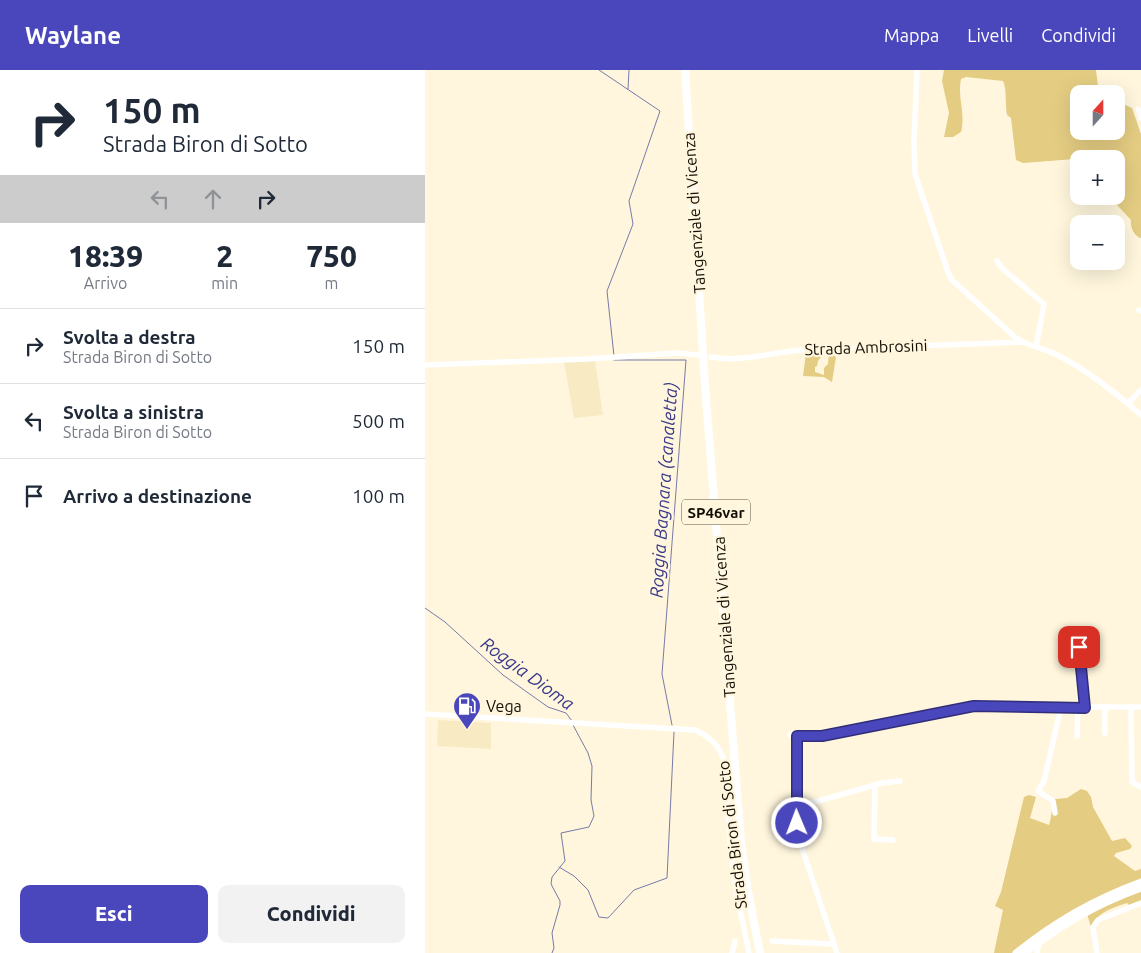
<!DOCTYPE html>
<html lang="it">
<head>
<meta charset="utf-8">
<style>
  :root { --surface:#fff; --page:#f2f2f3; --text:#1f2937; --muted:#747a83; --line:#e0e1e3; --accent:#4a46bc }
  body { margin:0; font-family:Ubuntu,sans-serif; background:var(--page); color:var(--text); height:100vh; display:flex; flex-direction:column; font-size:19px; white-space:nowrap }
  * { box-sizing:border-box; margin:0 }
  p { font-size:16px; color:var(--muted) }
  .icon { flex:none; width:28px; height:28px; fill:none; stroke:currentColor; stroke-width:2; stroke-linecap:round; stroke-linejoin:round }
  .map { position:relative; flex:1; overflow:hidden }
  .drawer { display:flex; flex-direction:column; background:var(--surface); width:425px }
  .drawer>* { flex:none }
  .banner { background:#fff; color:var(--text); overflow:hidden }
  .needle { width:32px; rotate:21deg }
  .tools { position:absolute; left:645px; top:15px; display:grid; gap:10px }
  .tools a { display:grid; place-items:center; width:55px; height:55px; border-radius:10px; background:var(--surface); box-shadow:0 5px 20px #0002; font-size:25px }
  .pin { position:absolute; display:grid; place-items:center; width:42px; height:42px; color:#fff; margin:-21px; border-radius:10px; box-shadow:0 2px 8px #0006 }
  .me { position:absolute; width:55px; margin:-28px; rotate:359deg; stroke-linejoin:round; filter:drop-shadow(0 0 4px #0008) }
  .turn { display:flex; align-items:center; gap:18px; height:105px; padding:0 20px; font-size:22px }
  .turn .icon { width:65px; height:65px; stroke-width:2.5 }
  .turn b { display:block; font-size:35px; line-height:42px }
  .lanes { display:flex; align-items:center; height:48px; padding:0 20px; background:#0003; justify-content:center; gap:25px; direction:ltr }
  .lanes .off { opacity:.35 }
  .eta { display:flex; justify-content:space-evenly; align-items:center; height:85px; text-align:center }
  .eta b { font-size:30px; font-weight:800; line-height:35px }
  .action { display:flex; gap:10px; margin-top:auto; padding:10px 20px }
  .action a { flex:1; height:58px; border-radius:10px; background:var(--accent); color:#fff; font-size:20px; font-weight:800; line-height:58px; text-align:center }
  .action a+a { background:var(--page); color:var(--text) }
  ul { padding:0; list-style:none }
  li { display:flex; align-items:center; gap:15px; height:75px; padding:0 20px; border-top:1px solid var(--line) }
  li div { flex:1 }
  li b { display:block; font-size:19px }
  li em { font-style:normal }
  header { display:flex; align-items:center; gap:30px; box-sizing:border-box; height:70px; padding:0 25px; background:var(--accent); color:#fff }
  header strong { font-size:24px }
  nav { display:flex; gap:28px; margin-inline-start:auto; font-size:18px }
  main { display:flex; flex:1; min-height:0 }
  .map>svg:first-child { display:block }
</style>
</head>
<body>
<header>
<strong>Waylane</strong>
<nav><a>Mappa</a><a>Livelli</a><a>Condividi</a></nav>
</header>
<main>
<section class="drawer">
<div class="banner">
<div class="turn"><svg class="icon" aria-label="right" viewBox="0 0 24 24"><path d="M7 20v-9h11M14 6l5 5-5 5"/></svg><div><b>150 m</b>Strada Biron di Sotto</div></div>
<div class="lanes"><svg class="icon off" aria-label="left" viewBox="0 0 24 24"><path d="M17 20v-9H6M10 6l-5 5 5 5"/></svg><svg class="icon off" aria-label="ahead" viewBox="0 0 24 24"><path d="M12 20V5M6 11l6-6 6 6"/></svg><svg class="icon" aria-label="right" viewBox="0 0 24 24"><path d="M7 20v-9h11M14 6l5 5-5 5"/></svg></div>
</div>
<div class="eta">
<div><b>18:39</b><p>Arrivo</p></div>
<div><b>2</b><p>min</p></div>
<div><b>750</b><p>m</p></div>
</div>
<ul>
<li><svg class="icon" aria-label="right" viewBox="0 0 24 24"><path d="M7 20v-9h11M14 6l5 5-5 5"/></svg><div><b>Svolta a destra</b><p>Strada Biron di Sotto</p></div><em>150 m</em></li>
<li><svg class="icon" aria-label="left" viewBox="0 0 24 24"><path d="M17 20v-9H6M10 6l-5 5 5 5"/></svg><div><b>Svolta a sinistra</b><p>Strada Biron di Sotto</p></div><em>500 m</em></li>
<li><svg class="icon" aria-label="arrive" viewBox="0 0 24 24"><path d="M6 21V4h12l-3 4 3 4H6"/></svg><div><b>Arrivo a destinazione</b></div><em>100 m</em></li>
</ul>
<div class="action"><a>Esci</a><a>Condividi</a></div>
</section>
<div class="map">
<svg width="716" height="883" viewBox="0 0 716 883">
  <rect width="100%" height="100%" fill="#fff6dd"/>
  <g fill="#f8ebc3">
    <polygon points="170,291 178,345 149,348 139,292"/>
    <polygon points="13,650 66,653 66,679 12,676"/>
  </g>
  <g fill="#e4cc82">
    <path d="M519 0H671L674 24H654V61H691V31L707 38 716 64V168C709 166 705 157 706 150L692 135 689 126H691V89L663 88 598 93 591 90 586 48 582 45C580 35 582 19 578 11L541 7 536 9C532 27 541 44 536 62L528 67H519L524 43 517 11Z"/>
    <polygon points="412,282 409,284 409,286 411,287 407,312 399,307 378,306 381,283 399,283 393,291 392,296 390,297 390,302 399,305 399,298 403,294 404,283"/>
    <path d="M656 719 662 721 666 727 668 737 687 771 700 768 707 776 705 779 691 783 689 786 710 801 716 799V812L591 883H569L578 840 570 836 576 822 599 727 604 725 611 727 605 748 624 755C627 746 626 738 630 729L642 728Z"/>
    <path d="M716 820V831L704 835 702 833C687 838 673 842 666 857L662 844Z"/>
  </g>
  <g fill="none" stroke-linecap="round" stroke-linejoin="round">
    <g stroke="#767ba8" stroke-width="1">
      <polyline points="174,0 235,41 204,131 208,154 182,221 189,286"/>
      <polyline points="203,19 204,0"/>
      <polyline points="189,290 261,290 237,604 247,655"/>
      <polyline points="0,538 20,552 78,605 123,637 141,643 147,651"/>
      <polyline points="134,797 149,806 163,820 174,847 183,848 209,820 242,808 249,662"/>
      <polyline points="127,883 129,878 127,863 135,835 135,831 126,814 127,807 140,791 136,763 164,757 169,746 166,730 167,696 163,683 148,655"/>
    </g>
    <g stroke="#fff" stroke-width="5.5">
      <path d="M492 0 489 70 490 104 523 202 527 210 591 268C605 277 620 278 634 286 664 301 691 323 716 345"/>
      <polyline points="713,39 716,48"/>
      <polyline points="572,191 578,199 619,234 611,277"/>
      <polyline points="714,240 716,241"/>
      <path d="M286 287C317 293 346 282 377 280L597 272"/>
      <polyline points="0,295 162,289 251,283 273,285"/>
      <polyline points="703,333 716,320"/>
      <polyline points="654,577 660,638"/>
      <polyline points="706,639 707,712 716,717"/>
      <path d="M0 644 270 660C285 667 293 674 299 690L306 783 311 820 324 883"/>
      <polyline points="680,663 680,637"/>
      <polyline points="365,665 397,666 549,637 716,637"/>
      <polyline points="372,666 374,769 412,883"/>
      <polyline points="652,666 653,637"/>
      <polyline points="450,715 449,769 468,770"/>
      <polyline points="372,737 457,713 475,711"/>
      <polyline points="630,743 628,731 613,721 619,711 636,637"/>
      <polyline points="347,871 408,874"/>
      <polyline points="307,883 310,871"/>
      <polyline points="612,883 614,872"/>
      <polyline points="672,883 668,857 673,850 716,833"/>
    </g>
    <g stroke="#fff" stroke-width="7">
      <path d="M591 883C631 851 668 830 716 812"/>
      <path d="M600 883C639 853 670 835 716 818"/>
    </g>
    <polyline stroke="#fff" stroke-width="8" points="260,0 280,315 316,772 322,816 335,883"/>
  </g>
  <g fill="none" stroke-linecap="round" stroke-linejoin="round">
    <g stroke="#302e7a" stroke-width="12">
      <polyline id="route" points="372,753 372,666 397,666 549,636 660,638 654,577"/>
    </g>
    <use href="#route" stroke="#4a46bc" stroke-width="9"/>
  </g>
  <defs>
    <g id="fuel-pin" transform="scale(1.4375)"><path d="M0 17L-7.5 6A9.5 9.5 0 1 1 7.5 6Z" fill="#4a46bc" stroke="#fff6dd"/><path d="M-5.5-6h7V0h2V4h1.3V-2.5L3-4.5l.8-.8L6-3V5H2.5V1h-1V6h-7ZM-4.2-4.7v3.2H.2V-4.7Z" fill="#fff"/></g>
  </defs>
  <g fill-rule="evenodd">
    <use href="#fuel-pin" x="42" y="636"/>
  </g>
  <g text-anchor="middle" dominant-baseline="central" stroke-width="4.5" stroke-linejoin="round" paint-order="stroke">
    <rect fill="#fff6dd" stroke="#595445" stroke-width="1" x="257" y="429.5" width="68" height="25" rx="4"/>
    <g font-size="15" font-weight="bold" fill="#120e04">
      <text x="291" y="442">SP46var</text>
    </g>
    <g font-size="16" fill="#120e04" stroke="#fff6dd">
      <text transform="translate(269 143) rotate(-94)">Tangenziale di Vicenza</text>
      <text transform="translate(441 277) rotate(-2)">Strada Ambrosini</text>
      <text transform="translate(299 547) rotate(-94)">Tangenziale di Vicenza</text>
      <text transform="translate(307 765) rotate(-97)">Strada Biron di Sotto</text>
    </g>
    <g font-size="16" fill="#120e04" stroke="#fff6dd" text-anchor="start">
      <text x="61" y="636">Vega</text>
    </g>
    <g font-size="18" font-style="italic" fill="#393989" stroke="#fff6dd">
      <text transform="translate(238 420) rotate(-86)">Roggia Bagnara (canaletta)</text>
      <text transform="translate(103 603) rotate(36)">Roggia Dioma</text>
    </g>
  </g>
</svg>
<div class="tools">
<a><svg class="needle" viewBox="-14 -14 28 28"><path d="M0-13l5 13h-10z" fill="#e53935"/><path d="M0 13l5-13h-10z" fill="#747a83"/></svg></a>
<a>+</a>
<a>−</a>
</div>
<div class="pin" style="left:654px;top:577px;background:#d93025"><svg class="icon" aria-label="arrive" viewBox="0 0 24 24"><path d="M6 21V4h12l-3 4 3 4H6"/></svg></div>
<svg class="me" style="left:372px;top:753px" viewBox="-20 -20 40 40"><circle r="17" fill="#4a46bc" stroke="#fff" stroke-width="3"/><path d="M0-11L8 9 0 5-8 9z" fill="#fff"/></svg>
</div>
</main>
</body>
</html>
